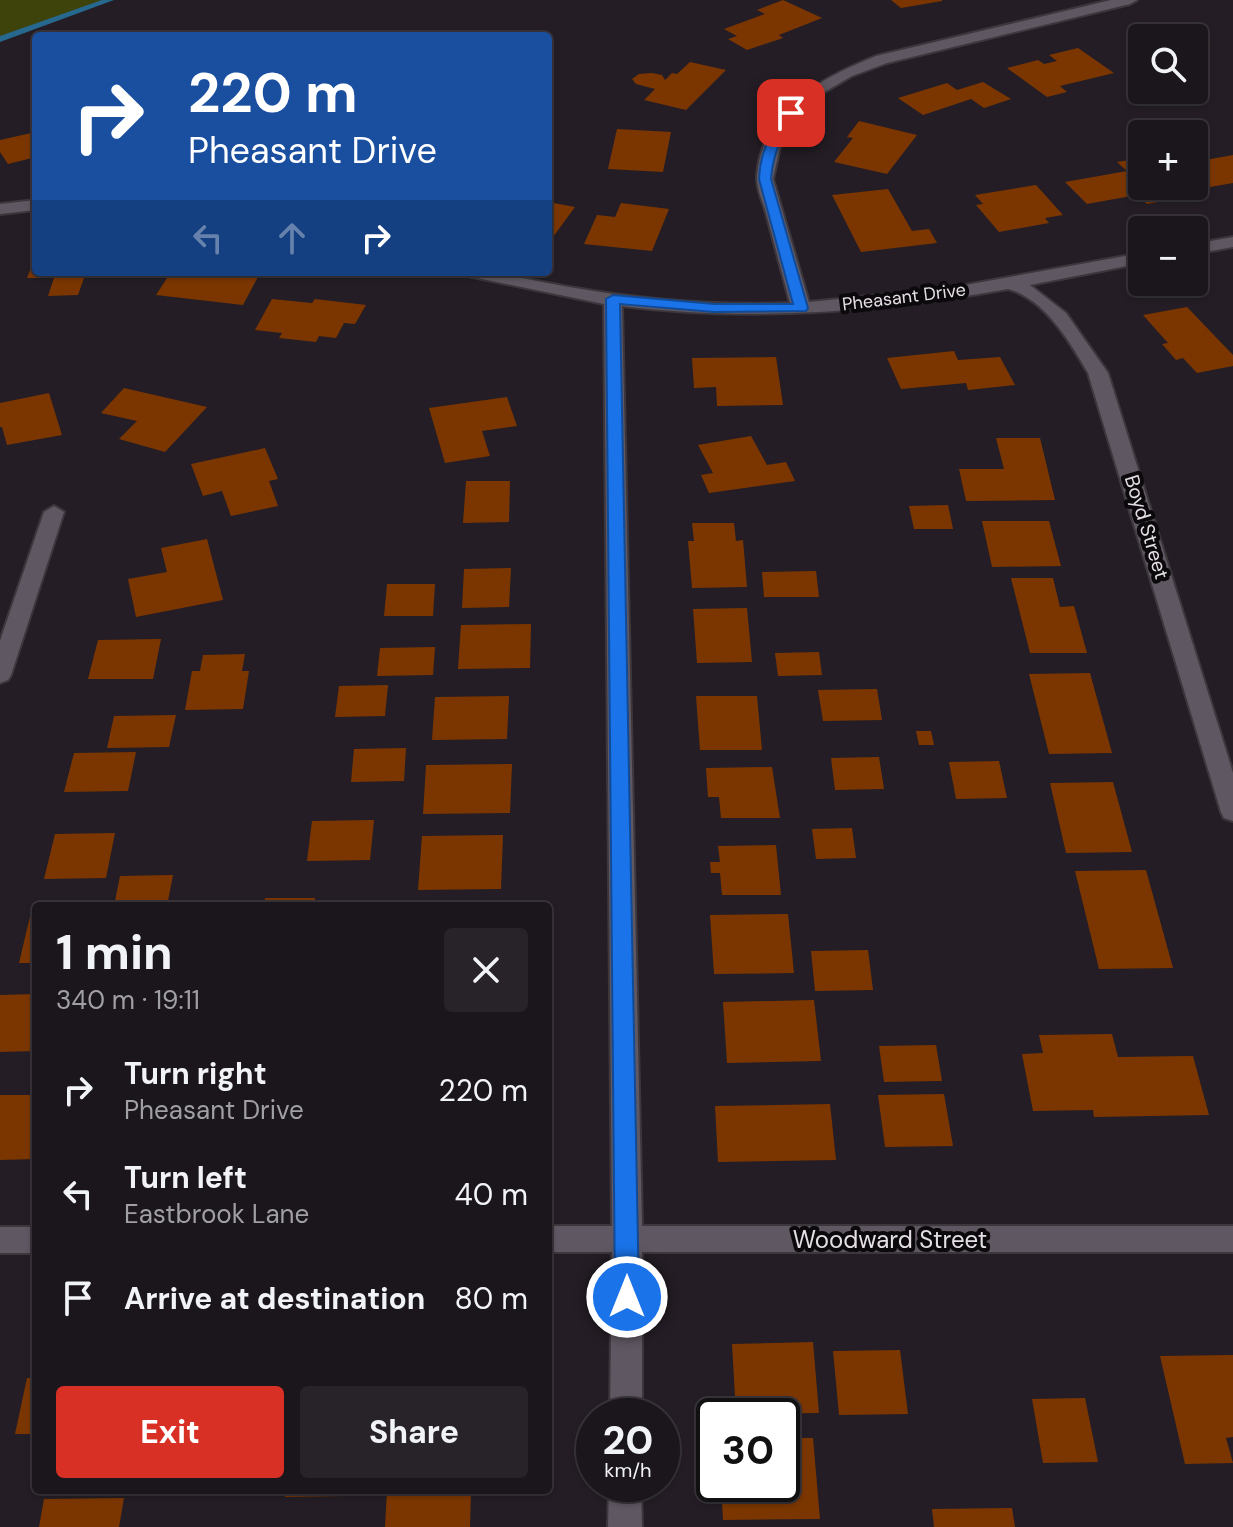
<!DOCTYPE html>
<html lang="en">
<head>
<meta charset="utf-8">
<style>
  :root { --surface:#1b161c; --page:#282329; --text:#f1f3f6; --muted:#a09fa3; --line:#39353b; --accent:#d93025 }
  body { margin:0; font-family:"DM Sans",sans-serif; background:var(--page); color:var(--text); height:100vh; display:flex; flex-direction:column; font-size:30px; white-space:nowrap }
  * { box-sizing:border-box; margin:0 }
  p { font-size:26px; color:var(--muted) }
  .icon { flex:none; width:44px; height:44px; fill:none; stroke:currentColor; stroke-width:2; stroke-linecap:round; stroke-linejoin:round }
  .map { position:relative; flex:1; overflow:hidden }
  .details { position:absolute; left:32px; top:902px; width:520px; height:592px; display:flex; flex-direction:column; background:var(--surface); border-radius:8px; box-shadow:0 2px 6px #0004,0 0 0 2px var(--line) }
  .details>* { flex:none }
  .top-card { position:absolute; left:32px; top:32px; width:520px; height:244px; border-radius:8px; box-shadow:0 2px 6px #0004,0 0 0 2px var(--line); background:#1a4fa0; color:#fff; overflow:hidden }
  .controls { position:absolute; left:1128px; top:24px; display:grid; gap:16px }
  .controls a { display:grid; place-items:center; width:80px; height:80px; border-radius:8px; background:var(--surface); box-shadow:0 2px 6px #0004,0 0 0 2px var(--line); font-size:40px }
  .speed { position:absolute; left:576px; top:1398px; display:flex; gap:16px; font-size:40px; font-weight:700; text-align:center }
  .speed>* { display:grid; place-content:center; width:104px; height:104px; border-radius:50%; background:var(--surface); box-shadow:0 2px 6px #0004,0 0 0 2px var(--line); line-height:1 }
  .speed small { font-size:20px; font-weight:400 }
  .speed .limit { border:4px solid #111; border-radius:12px; background:#fff; color:#111 }
  .pin { position:absolute; display:grid; place-items:center; width:68px; height:68px; color:#fff; margin:-34px; border-radius:16px; box-shadow:0 4px 12px #0006 }
  .me { position:absolute; width:88px; margin:-44px; rotate:0deg; stroke-linejoin:round; filter:drop-shadow(0 0 6px #0008) }
  .turn { display:flex; align-items:center; gap:28px; height:168px; padding:0 24px; font-size:36px }
  .turn .icon { width:104px; height:104px; stroke-width:2.5 }
  .turn b { display:block; font-size:56px; line-height:68px }
  .lanes { display:flex; align-items:center; height:76px; padding:0 24px; background:#0003; justify-content:center; gap:40px; direction:ltr }
  .lanes .off { opacity:.35 }
  .round { display:grid; place-items:center; flex:none; width:84px; height:84px; border-radius:8px; background:var(--page) }
  .summary { display:flex; align-items:center; justify-content:space-between; height:136px; padding:0 24px }
  h1 { font-size:48px; font-weight:700; line-height:60px }
  .button { display:flex; gap:16px; margin-top:auto; padding:16px 24px }
  .button a { flex:1; height:92px; border-radius:8px; background:var(--accent); color:#fff; font-size:32px; font-weight:700; line-height:92px; text-align:center }
  .button a+a { background:var(--page); color:var(--text) }
  ul { padding:0; list-style:none }
  li { display:flex; align-items:center; gap:24px; height:104px; padding:0 24px }
  li div { flex:1 }
  li b { display:block; font-size:30px }
  li em { font-style:normal }
  .map>svg:first-child { display:block }
</style>
</head>
<body>
<div class="map">
<svg width="1233" height="1527" viewBox="0 0 1233 1527">
  <rect width="100%" height="100%" fill="#241d25"/>
  <polygon fill="#3e430b" points="0,0 110,0 0,39"/>
  <g fill="none" stroke-linecap="round" stroke-linejoin="round">
    <polygon fill="#27688e" fill-rule="evenodd" points="102,0 114,0 0,42 0,36"/>
  </g>
  <g fill="#7b3600">
    <polygon points="783,0 822,18 779,35 783,38 747,50 728,39 737,36 724,29 765,14 757,10"/>
    <polygon points="891,0 942,0 942,1 901,8"/>
    <polygon points="1181,25 1211,45 1194,49 1194,38 1142,38 1142,46 1129,38"/>
    <polygon points="1078,48 1114,73 1060,86 1067,92 1047,97 1007,68 1038,60 1044,64 1057,61 1049,55"/>
    <polygon points="690,62 726,70 686,110 644,100 655,89 636,84 632,79 639,74 652,73 662,75 665,80 672,73 677,74"/>
    <polygon points="983,82 1011,99 984,108 971,99 923,115 898,98 947,83 957,90"/>
    <polygon points="859,121 917,135 887,174 834,162 853,138 847,137"/>
    <polygon points="617,129 671,132 663,172 608,169"/>
    <polygon points="36,132 36,157 8,164 0,152 0,140"/>
    <polygon points="1233,155 1233,183 1204,188 1194,179 1194,162"/>
    <polygon points="1137,159 1142,164 1142,186 1166,186 1180,198 1147,204 1137,195 1087,204 1065,182 1127,171 1117,162"/>
    <polygon points="1036,185 1063,215 1045,218 1049,223 999,232 976,205 983,204 975,195"/>
    <polygon points="888,189 912,231 929,229 937,243 861,252 832,195"/>
    <polygon points="548,202 575,207 553,237 548,236"/>
    <polygon points="621,203 669,209 652,251 584,244 597,215 615,217"/>
    <polygon points="36,254 36,272 131,272 129,277 84,278 78,295 48,296 54,278 27,278"/>
    <polygon points="171,272 251,272 260,273 243,305 156,295"/>
    <polygon points="272,299 312,303 315,299 366,305 355,324 344,323 336,338 319,336 316,342 279,338 282,333 255,330"/>
    <polygon points="1187,307 1233,355 1233,366 1197,373 1183,358 1176,360 1162,344 1168,343 1143,315"/>
    <polygon points="954,351 958,360 1000,357 1015,385 968,390 966,383 901,389 887,358"/>
    <polygon points="776,357 783,405 717,406 716,387 694,388 692,358"/>
    <polygon points="124,388 207,407 165,452 119,439 137,421 101,413"/>
    <polygon points="49,393 62,435 7,445 2,427 0,427 0,403"/>
    <polygon points="507,397 517,426 482,431 490,456 445,463 429,408"/>
    <polygon points="751,436 767,465 786,462 795,481 709,493 701,475 713,473 698,445"/>
    <polygon points="996,438 1040,438 1055,500 966,501 959,469 1004,469"/>
    <polygon points="265,448 278,479 269,481 278,506 231,516 222,491 203,496 191,464"/>
    <polygon points="466,481 510,481 509,522 463,523"/>
    <polygon points="948,505 953,529 914,529 909,506"/>
    <polygon points="982,521 1049,521 1061,566 992,567"/>
    <polygon points="692,523 734,523 736,541 743,540 747,587 692,588 688,541 694,541"/>
    <polygon points="207,539 223,600 136,617 128,579 167,572 161,548"/>
    <polygon points="511,568 509,607 462,608 464,569"/>
    <polygon points="816,571 819,597 764,597 762,572"/>
    <polygon points="1011,578 1053,578 1060,607 1074,606 1087,653 1030,653"/>
    <polygon points="387,584 435,584 433,616 384,616"/>
    <polygon points="747,608 752,662 697,663 693,609"/>
    <polygon points="531,624 530,668 458,669 461,625"/>
    <polygon points="161,639 153,679 88,679 98,640"/>
    <polygon points="435,647 433,675 377,676 380,648"/>
    <polygon points="819,652 822,675 778,676 775,653"/>
    <polygon points="245,654 242,671 249,671 243,709 185,710 192,671 200,671 203,655"/>
    <polygon points="1090,673 1112,753 1049,754 1029,674"/>
    <polygon points="388,685 385,716 335,717 339,686"/>
    <polygon points="877,689 882,720 823,721 818,690"/>
    <polygon points="509,696 507,739 432,740 435,697"/>
    <polygon points="696,696 757,696 762,750 700,750"/>
    <polygon points="176,715 169,747 107,748 114,716"/>
    <polygon points="916,731 931,731 934,745 919,745"/>
    <polygon points="406,748 404,781 351,782 354,749"/>
    <polygon points="136,752 128,791 64,792 74,753"/>
    <polygon points="879,757 884,789 835,790 831,758"/>
    <polygon points="999,761 1007,798 956,799 949,762"/>
    <polygon points="512,764 510,813 423,814 426,765"/>
    <polygon points="772,767 780,818 721,818 719,797 708,797 706,768"/>
    <polygon points="1113,782 1132,852 1066,853 1050,783"/>
    <polygon points="374,820 370,860 307,861 312,821"/>
    <polygon points="852,828 856,858 816,859 812,829"/>
    <polygon points="115,833 106,878 44,879 55,834"/>
    <polygon points="503,835 501,889 418,890 422,836"/>
    <polygon points="776,845 781,895 722,895 720,873 711,873 710,862 720,862 718,846"/>
    <polygon points="1146,870 1173,968 1099,969 1075,871"/>
    <polygon points="173,875 168,901 115,901 120,876"/>
    <polygon points="265,898 315,898 314,906 264,906"/>
    <polygon points="32,908 36,908 36,963 19,963"/>
    <polygon points="788,914 794,973 714,974 710,915"/>
    <polygon points="868,950 873,990 815,991 811,951"/>
    <polygon points="36,994 36,1051 0,1052 0,995"/>
    <polygon points="814,1000 821,1061 727,1063 723,1002"/>
    <polygon points="1112,1034 1118,1057 1193,1056 1209,1115 1094,1117 1093,1110 1033,1111 1022,1054 1043,1053 1039,1035"/>
    <polygon points="936,1045 942,1081 884,1082 879,1046"/>
    <polygon points="944,1094 953,1146 885,1147 878,1095"/>
    <polygon points="0,1095 36,1095 36,1159 0,1160"/>
    <polygon points="830,1104 836,1160 718,1162 715,1106"/>
    <polygon points="813,1342 819,1413 736,1414 732,1344"/>
    <polygon points="900,1350 908,1414 839,1415 833,1351"/>
    <polygon points="1233,1355 1233,1437 1226,1438 1233,1463 1185,1464 1160,1356"/>
    <polygon points="27,1378 36,1378 36,1434 15,1434"/>
    <polygon points="1085,1398 1098,1462 1043,1463 1032,1399"/>
    <polygon points="782,1438 813,1438 820,1519 723,1520 721,1484 782,1484"/>
    <polygon points="285,1490 347,1490 346,1496 285,1497"/>
    <polygon points="387,1490 471,1490 470,1527 385,1527"/>
    <polygon points="124,1498 119,1527 39,1527 44,1499"/>
    <polygon points="1012,1508 1015,1527 934,1527 932,1509"/>
  </g>
  <g fill="none" stroke-linecap="round" stroke-linejoin="round">
    <g stroke="#3c373d" stroke-width="4">
      <g id="minor">
        <path d="M1111 0H1137L1130 4 887 63 852 76 821 94 796 117 781 143 773 179 809 302 949 288 1142 253V263L1030 285 1066 313 1108 373 1233 773V821L1224 818 1221 812 1088 373C1070 342 1045 299 1008 289 880 312 751 322 622 306L642 1226H1233V1252H642V1416H610L612 1252H548V1226H612L604 304 468 276 465 272C503 272 537 282 575 288 645 300 719 306 790 303 782 273 774 243 766 213 763 202 756 188 757 176 762 109 821 78 876 56Z"/>
        <polygon points="36,200 36,210 0,214 0,204"/>
        <polygon points="1233,237 1233,247 1194,254 1194,244"/>
        <polygon points="54,506 64,512 11,675 8,680 0,683 0,641 44,512"/>
        <rect x="0" y="1227" width="36" height="26"/>
        <polygon points="609,1484 641,1484 642,1527 608,1527"/>
      </g>
    </g>
    <use href="#minor" fill="#5f5761" fill-rule="evenodd"/>
  </g>
  <path fill="#1a73e8" stroke="#114b97" stroke-width="2" d="M791 109 797 113C782 135 773 152 771 179L808 308 806 311 714 312 620 304 639 1297 635 1304 627 1307 619 1304 615 1297 606 299 613 295 714 304H793L759 179C760 151 771 133 786 110Z"/>
  <g text-anchor="middle" dominant-baseline="central" stroke-width="8" stroke-linejoin="round" paint-order="stroke">
    <g font-size="18" fill="#e4dfe5" stroke="#0c090c">
      <text transform="translate(904 297) rotate(-7)">Pheasant Drive</text>
    </g>
    <g font-size="20" fill="#e4dfe5" stroke="#0c090c">
      <text transform="translate(1147 527) rotate(73)">Boyd Street</text>
    </g>
    <g font-size="24" fill="#e4dfe5" stroke="#0c090c">
      <text x="890" y="1239">Woodward Street</text>
    </g>
  </g>
</svg>
<div class="controls">
<a><svg class="icon" aria-label="search" viewBox="0 0 24 24"><circle cx="10" cy="10" r="6"/><path d="M15 15l6 6"/></svg></a>
<a>+</a>
<a>−</a>
</div>
<div class="speed"><div>20<small>km/h</small></div><div class="limit">30</div></div>
<div class="pin" style="left:791px;top:113px;background:#d93025"><svg class="icon" aria-label="arrive" viewBox="0 0 24 24"><path d="M6 21V4h12l-3 4 3 4H6"/></svg></div>
<svg class="me" style="left:627px;top:1297px" viewBox="-20 -20 40 40"><circle r="17" fill="#1a73e8" stroke="#fff" stroke-width="3"/><path d="M0-11L8 9 0 5-8 9z" fill="#fff"/></svg>
<div class="top-card">
<div class="turn"><svg class="icon" aria-label="right" viewBox="0 0 24 24"><path d="M7 20v-9h11M14 6l5 5-5 5"/></svg><div><b>220 m</b>Pheasant Drive</div></div>
<div class="lanes"><svg class="icon off" aria-label="left" viewBox="0 0 24 24"><path d="M17 20v-9H6M10 6l-5 5 5 5"/></svg><svg class="icon off" aria-label="ahead" viewBox="0 0 24 24"><path d="M12 20V5M6 11l6-6 6 6"/></svg><svg class="icon" aria-label="right" viewBox="0 0 24 24"><path d="M7 20v-9h11M14 6l5 5-5 5"/></svg></div>
</div>
<section class="details">
<div class="summary"><div><h1>1 min</h1><p>340 m · 19:11</p></div><a class="round"><svg class="icon" aria-label="close" viewBox="0 0 24 24"><path d="M6 6l12 12M18 6L6 18"/></svg></a></div>
<ul>
<li><svg class="icon" aria-label="right" viewBox="0 0 24 24"><path d="M7 20v-9h11M14 6l5 5-5 5"/></svg><div><b>Turn right</b><p>Pheasant Drive</p></div><em>220 m</em></li>
<li><svg class="icon" aria-label="left" viewBox="0 0 24 24"><path d="M17 20v-9H6M10 6l-5 5 5 5"/></svg><div><b>Turn left</b><p>Eastbrook Lane</p></div><em>40 m</em></li>
<li><svg class="icon" aria-label="arrive" viewBox="0 0 24 24"><path d="M6 21V4h12l-3 4 3 4H6"/></svg><div><b>Arrive at destination</b></div><em>80 m</em></li>
</ul>
<div class="button"><a>Exit</a><a>Share</a></div>
</section>
</div>
</body>
</html>
